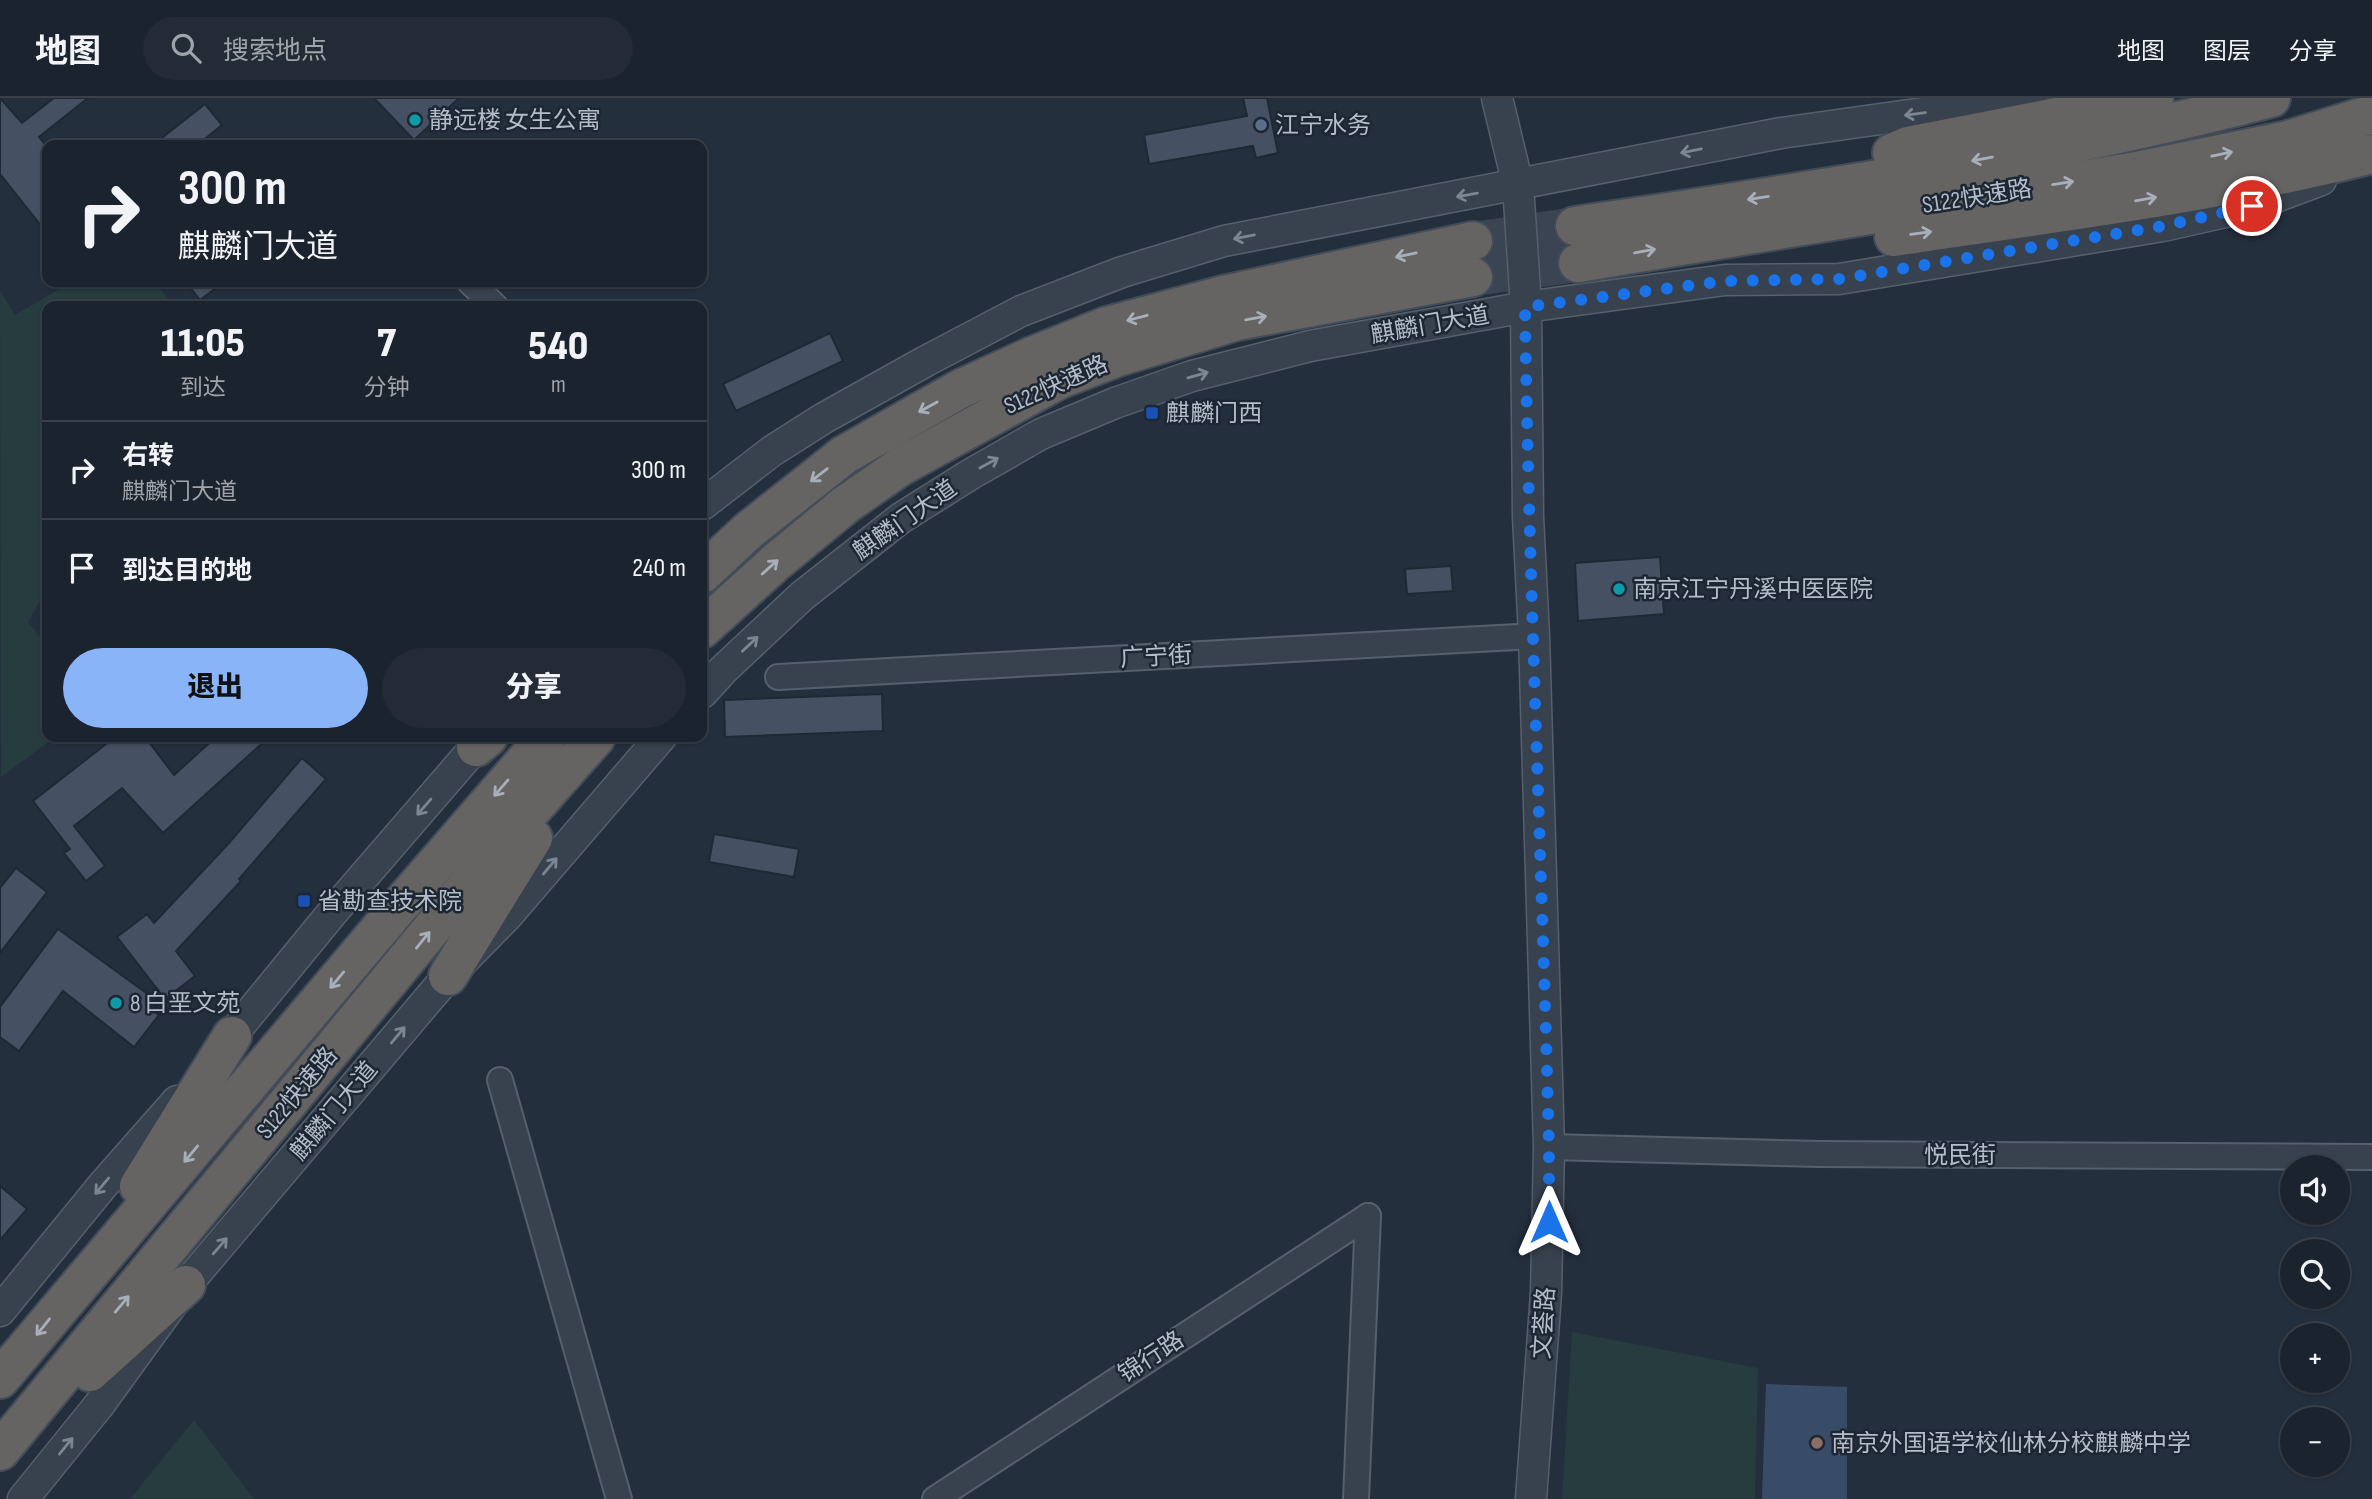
<!DOCTYPE html>
<html lang="zh">
<head>
<meta charset="utf-8">
<style>
  :root { --surface:#1b232e; --page:#242b36; --text:#f1f3f6; --muted:#a0a4aa; --line:#39404a; --accent:#8ab4f8 }
  body { margin:0; font-family:"Sofia Sans Condensed","Noto Sans SC",sans-serif; background:var(--page); color:var(--text); height:100vh; display:flex; flex-direction:column; font-size:26px; white-space:nowrap }
  * { box-sizing:border-box; margin:0 }
  p { font-size:23px; color:var(--muted) }
  .icon { flex:none; width:38px; height:38px; fill:none; stroke:currentColor; stroke-width:2; stroke-linecap:round; stroke-linejoin:round }
  .map { position:relative; flex:1; overflow:hidden }
  .sheet { position:absolute; left:42px; top:203px; width:665px; height:441px; display:flex; flex-direction:column; background:var(--surface); border-radius:14px; box-shadow:0 2px 5px #0004,0 0 0 2px var(--line) }
  .sheet>* { flex:none }
  .hud { position:absolute; left:42px; top:42px; width:665px; height:147px; border-radius:14px; box-shadow:0 2px 5px #0004,0 0 0 2px var(--line); background:#1b232e; color:var(--text); overflow:hidden }
  .buttons { position:absolute; left:2280px; top:1057px; display:grid; gap:14px }
  .buttons a { display:grid; place-items:center; width:70px; height:70px; border-radius:50%; background:var(--surface); box-shadow:0 2px 5px #0004,0 0 0 2px var(--line); font-size:35px }
  .pin { position:absolute; display:grid; place-items:center; width:60px; height:60px; color:#fff; margin:-30px; border:4px solid #fff; border-radius:50%; box-shadow:0 2px 7px #0007 }
  .me { position:absolute; width:77px; margin:-38px; rotate:0deg; stroke-linejoin:round; filter:drop-shadow(0 0 5px #0008) }
  .turn { display:flex; align-items:center; gap:24px; height:147px; padding:0 21px; font-size:32px }
  .turn .icon { width:91px; height:91px; stroke-width:2.5 }
  .turn b { display:block; font-size:49px; line-height:60px }
  .eta { display:flex; justify-content:space-evenly; align-items:center; height:119px; text-align:center }
  .eta b { font-size:42px; font-weight:800; line-height:49px }
  .button { display:flex; gap:14px; margin-top:auto; padding:14px 21px }
  .button a { flex:1; height:80px; border-radius:42px; background:var(--accent); color:#111; font-size:28px; font-weight:800; line-height:80px; text-align:center }
  .button a+a { background:var(--page); color:var(--text) }
  ul { padding:0; list-style:none }
  li { display:flex; align-items:center; gap:21px; height:98px; padding:0 21px; border-top:2px solid var(--line) }
  li div { flex:1 }
  li b { display:block; font-size:26px }
  li em { font-style:normal }
  header { display:flex; align-items:center; gap:42px; box-sizing:border-box; height:98px; padding:0 35px; background:var(--surface); border-bottom:2px solid var(--line) }
  header strong { font-size:33px }
  nav { display:flex; gap:38px; margin-inline-start:auto; font-size:24px }
  .search { width:490px; height:63px; background:var(--page); display:flex; align-items:center; gap:18px; box-sizing:border-box; padding:0 24px; border-radius:38px; color:var(--muted); font-size:26px }
  .map>svg:first-child { display:block }
</style>
</head>
<body>
<header>
<strong>地图</strong>
<div class="search"><svg class="icon" aria-label="search" viewBox="0 0 24 24"><circle cx="10" cy="10" r="6"/><path d="M15 15l6 6"/></svg>搜索地点</div>
<nav><a>地图</a><a>图层</a><a>分享</a></nav>
</header>
<div class="map">
<svg width="2372" height="1401" viewBox="0 0 2372 1401">
  <rect width="100%" height="100%" fill="#242f3e"/>
  <g fill="#263c3f">
    <polygon points="71,184 155,184 173,208 47,208 47,490 28,524 47,548 47,639 55,639 1,679 0,193 15,217"/>
    <polygon points="1572,1234 1758,1270 1755,1401 1562,1401"/>
    <polygon points="194,1322 254,1401 130,1401"/>
  </g>
  <polygon fill="#394c67" points="1766,1286 1847,1289 1847,1401 1762,1401"/>
  <g fill="#455162" stroke="#1f2835" stroke-width="2">
    <polygon points="0,0 22,25 54,0 88,0 39,39 47,49 47,135 0,76"/>
    <polygon points="374,0 459,0 414,42"/>
    <polygon points="1243,0 1267,0 1278,55 1256,60 1253,48 1149,66 1144,37 1247,18"/>
    <polygon points="205,6 222,27 197,47 153,47"/>
    <polygon points="186,184 224,184 200,202"/>
    <polygon points="830,235 843,263 736,313 723,286"/>
    <polygon points="1660,459 1664,516 1578,523 1575,465"/>
    <polygon points="1451,468 1453,493 1407,496 1405,471"/>
    <polygon points="882,596 883,633 725,639 724,602"/>
    <polygon points="115,639 145,639 174,677 216,639 269,639 163,735 122,690 74,728 105,768 86,783 64,755 70,751 33,703"/>
    <polygon points="302,660 326,681 239,781 241,783 176,853 195,878 165,901 117,839 147,816 154,825 229,745"/>
    <polygon points="714,736 799,751 794,779 709,764"/>
    <polygon points="16,770 47,794 0,855 0,790"/>
    <polygon points="58,831 160,905 151,911 159,917 134,949 63,893 19,953 0,939 0,909"/>
    <polygon points="0,1088 27,1111 0,1142"/>
  </g>
  <g fill="none" stroke-linecap="round" stroke-linejoin="round">
    <g stroke="#3a4453" stroke-width="38" stroke-dasharray="38 19" stroke-linecap="butt">
      <polyline points="1473,143 1575,128"/>
      <polyline points="1473,179 1578,165"/>
    </g>
    <g stroke="#565f6c" stroke-width="28">
      <g id="minor">
        <polyline points="470,184 495,208"/>
        <polyline points="778,579 1534,538"/>
        <polyline points="500,982 619,1401"/>
        <polyline points="1549,1049 1820,1056 2372,1059"/>
        <polyline points="935,1401 1368,1118"/>
        <polyline points="1356,1401 1368,1118"/>
      </g>
    </g>
    <g stroke="#565f6c" stroke-width="33">
      <g id="tertiary">
        <polyline points="1497,0 1518,87 1526,209 1528,419 1534,538 1549,1049 1546,1195 1531,1401"/>
        <polyline points="702,407 772,353 824,320 926,263 1021,213 1122,174 1224,143 1781,35 2031,0"/>
        <polyline points="702,595 724,571 802,498 901,420 971,376 1041,336 1115,305 1192,278 1310,248 1526,209 1725,182 1839,181 2163,128 2252,108 2321,82"/>
        <polyline points="218,954 332,815 484,639"/>
        <polyline points="0,1213 103,1087 177,1003"/>
        <polyline points="23,1401 99,1307 186,1187 448,878 507,818 661,639"/>
      </g>
    </g>
    <g stroke="#434c59" stroke-width="42">
      <g id="trunk">
        <polyline points="1892,55 1908,48 2154,0"/>
        <path d="M1575 128C1808 93 2043 60 2271 0"/>
        <path d="M1894 139C2054 115 2215 96 2372 56"/>
        <polyline points="1578,165 2131,74 2288,42 2372,16"/>
        <polyline points="702,476 748,433 844,357 960,291 1030,259 1107,228 1223,197 1473,143"/>
        <polyline points="702,531 776,464 845,407 901,368 1058,282 1118,259 1237,223 1473,179"/>
        <polyline points="476,649 488,639"/>
        <polyline points="448,878 533,740"/>
        <polyline points="139,1088 232,938"/>
        <polyline points="90,1274 186,1187"/>
        <polyline points="0,1281 396,812 546,639"/>
        <polyline points="0,1353 505,742 596,639"/>
      </g>
    </g>
    <use href="#minor" stroke="#38414e" stroke-width="24"/>
    <use href="#tertiary" stroke="#38414e" stroke-width="30"/>
    <use href="#trunk" stroke="#656462" stroke-width="38"/>
  </g>
  <defs><path id="oneway-shaft" d="M-6 0H5M1.5-3L5.5 0L1.5 3" fill="none" stroke-width="1.6" stroke-linecap="round" stroke-linejoin="round" transform="scale(1.75)"/></defs>
  <g stroke="#7c8592">
    <use href="#oneway-shaft" transform="translate(1915 16) rotate(172)"/>
    <use href="#oneway-shaft" transform="translate(1691 53) rotate(169)"/>
    <use href="#oneway-shaft" transform="translate(1467 97) rotate(170)"/>
    <use href="#oneway-shaft" transform="translate(1244 139) rotate(169)"/>
    <use href="#oneway-shaft" transform="translate(1198 277) rotate(-16)"/>
    <use href="#oneway-shaft" transform="translate(989 365) rotate(-29)"/>
    <use href="#oneway-shaft" transform="translate(750 546) rotate(-43)"/>
    <use href="#oneway-shaft" transform="translate(424 709) rotate(131)"/>
    <use href="#oneway-shaft" transform="translate(550 768) rotate(-50)"/>
    <use href="#oneway-shaft" transform="translate(398 937) rotate(-50)"/>
    <use href="#oneway-shaft" transform="translate(102 1088) rotate(130)"/>
    <use href="#oneway-shaft" transform="translate(220 1148) rotate(-49)"/>
    <use href="#oneway-shaft" transform="translate(66 1348) rotate(-51)"/>
  </g>
  <g stroke="#a8afba">
    <use href="#oneway-shaft" transform="translate(2222 56) rotate(-12)"/>
    <use href="#oneway-shaft" transform="translate(1982 61) rotate(170)"/>
    <use href="#oneway-shaft" transform="translate(2063 85) rotate(-9)"/>
    <use href="#oneway-shaft" transform="translate(1758 100) rotate(171)"/>
    <use href="#oneway-shaft" transform="translate(2146 101) rotate(-10)"/>
    <use href="#oneway-shaft" transform="translate(1921 135) rotate(-8)"/>
    <use href="#oneway-shaft" transform="translate(1645 153) rotate(-10)"/>
    <use href="#oneway-shaft" transform="translate(1406 157) rotate(168)"/>
    <use href="#oneway-shaft" transform="translate(1137 220) rotate(165)"/>
    <use href="#oneway-shaft" transform="translate(1256 220) rotate(-10)"/>
    <use href="#oneway-shaft" transform="translate(928 309) rotate(151)"/>
    <use href="#oneway-shaft" transform="translate(819 377) rotate(142)"/>
    <use href="#oneway-shaft" transform="translate(770 469) rotate(-42)"/>
    <use href="#oneway-shaft" transform="translate(501 690) rotate(131)"/>
    <use href="#oneway-shaft" transform="translate(423 842) rotate(-51)"/>
    <use href="#oneway-shaft" transform="translate(337 882) rotate(130)"/>
    <use href="#oneway-shaft" transform="translate(191 1056) rotate(130)"/>
    <use href="#oneway-shaft" transform="translate(122 1206) rotate(-50)"/>
    <use href="#oneway-shaft" transform="translate(43 1229) rotate(129)"/>
  </g>
  <g fill="none" stroke-linecap="round" stroke-linejoin="round">
    <path stroke="#1a73e8" stroke-width="12" stroke-dasharray="0 21.6" d="M1549 1124V1048C1542 769 1529 489 1525 209L1725 183 1839 181 2163 128 2252 108"/>
  </g>
  <g fill="#0f9aa8" stroke="#1d2633" stroke-width="2.5">
    <circle cx="415" cy="22" r="7"/>
    <circle cx="1619" cy="491" r="7"/>
    <circle cx="116" cy="905" r="7"/>
  </g>
  <circle fill="#5c6f8a" stroke="#1d2633" stroke-width="2.5" cx="1261" cy="27" r="7"/>
  <g fill="#1a4fb4" stroke="#1d2633" stroke-width="2.5">
    <rect x="1145" y="308" width="14" height="14" rx="3.5"/>
    <rect x="297" y="796" width="14" height="14" rx="3.5"/>
  </g>
  <circle fill="#8d6e63" stroke="#1d2633" stroke-width="2.5" cx="1817" cy="1345" r="7"/>
  <g text-anchor="middle" dominant-baseline="central" stroke-width="5" stroke-linejoin="round" paint-order="stroke">
    <g font-size="24" fill="#b4bcc9" stroke="#1d2633" text-anchor="start">
      <text x="429" y="22">静远楼 女生公寓</text>
      <text x="1275" y="27">江宁水务</text>
      <text x="1166" y="315">麒麟门西</text>
      <text x="1633" y="491">南京江宁丹溪中医医院</text>
      <text x="318" y="803">省勘查技术院</text>
      <text x="130" y="905">8 白垩文苑</text>
      <text x="1831" y="1345">南京外国语学校仙林分校麒麟中学</text>
    </g>
    <g font-size="24" fill="#b4bcc9" stroke="#1d2633">
      <text transform="translate(1977 99) rotate(-9)">S122快速路</text>
      <text transform="translate(1430 227) rotate(-10)">麒麟门大道</text>
      <text transform="translate(1056 287) rotate(-24)">S122快速路</text>
      <text transform="translate(905 422) rotate(-35)">麒麟门大道</text>
      <text transform="translate(1156 559) rotate(-3)">广宁街</text>
      <text transform="translate(297 995) rotate(-50)">S122快速路</text>
      <text transform="translate(334 1013) rotate(-50)">麒麟门大道</text>
      <text x="1960" y="1057">悦民街</text>
      <text transform="translate(1544 1225) rotate(-86)">文荟路</text>
      <text transform="translate(1151 1259) rotate(-33)">锦行路</text>
    </g>
  </g>
</svg>
<div class="buttons">
<a><svg class="icon" aria-label="sound" viewBox="0 0 24 24"><path d="M4 9h4l5-4v14l-5-4H4zM17 9q2 3 0 6"/></svg></a>
<a><svg class="icon" aria-label="search" viewBox="0 0 24 24"><circle cx="10" cy="10" r="6"/><path d="M15 15l6 6"/></svg></a>
<a>+</a>
<a>−</a>
</div>
<div class="pin" style="left:2252px;top:108px;background:#d93025"><svg class="icon" aria-label="arrive" viewBox="0 0 24 24"><path d="M6 21V4h12l-3 4 3 4H6"/></svg></div>
<svg class="me" style="left:1549px;top:1124px" viewBox="-20 -20 40 40"><path d="M0-17L14 15 0 8-14 15z" fill="#1a73e8" stroke="#fff" stroke-width="4"/></svg>
<div class="hud">
<div class="turn"><svg class="icon" aria-label="right" viewBox="0 0 24 24"><path d="M7 20v-9h11M14 6l5 5-5 5"/></svg><div><b>300 m</b>麒麟门大道</div></div>
</div>
<section class="sheet">
<div class="eta">
<div><b>11:05</b><p>到达</p></div>
<div><b>7</b><p>分钟</p></div>
<div><b>540</b><p>m</p></div>
</div>
<ul>
<li><svg class="icon" aria-label="right" viewBox="0 0 24 24"><path d="M7 20v-9h11M14 6l5 5-5 5"/></svg><div><b>右转</b><p>麒麟门大道</p></div><em>300 m</em></li>
<li><svg class="icon" aria-label="arrive" viewBox="0 0 24 24"><path d="M6 21V4h12l-3 4 3 4H6"/></svg><div><b>到达目的地</b></div><em>240 m</em></li>
</ul>
<div class="button"><a>退出</a><a>分享</a></div>
</section>
</div>
</body>
</html>
